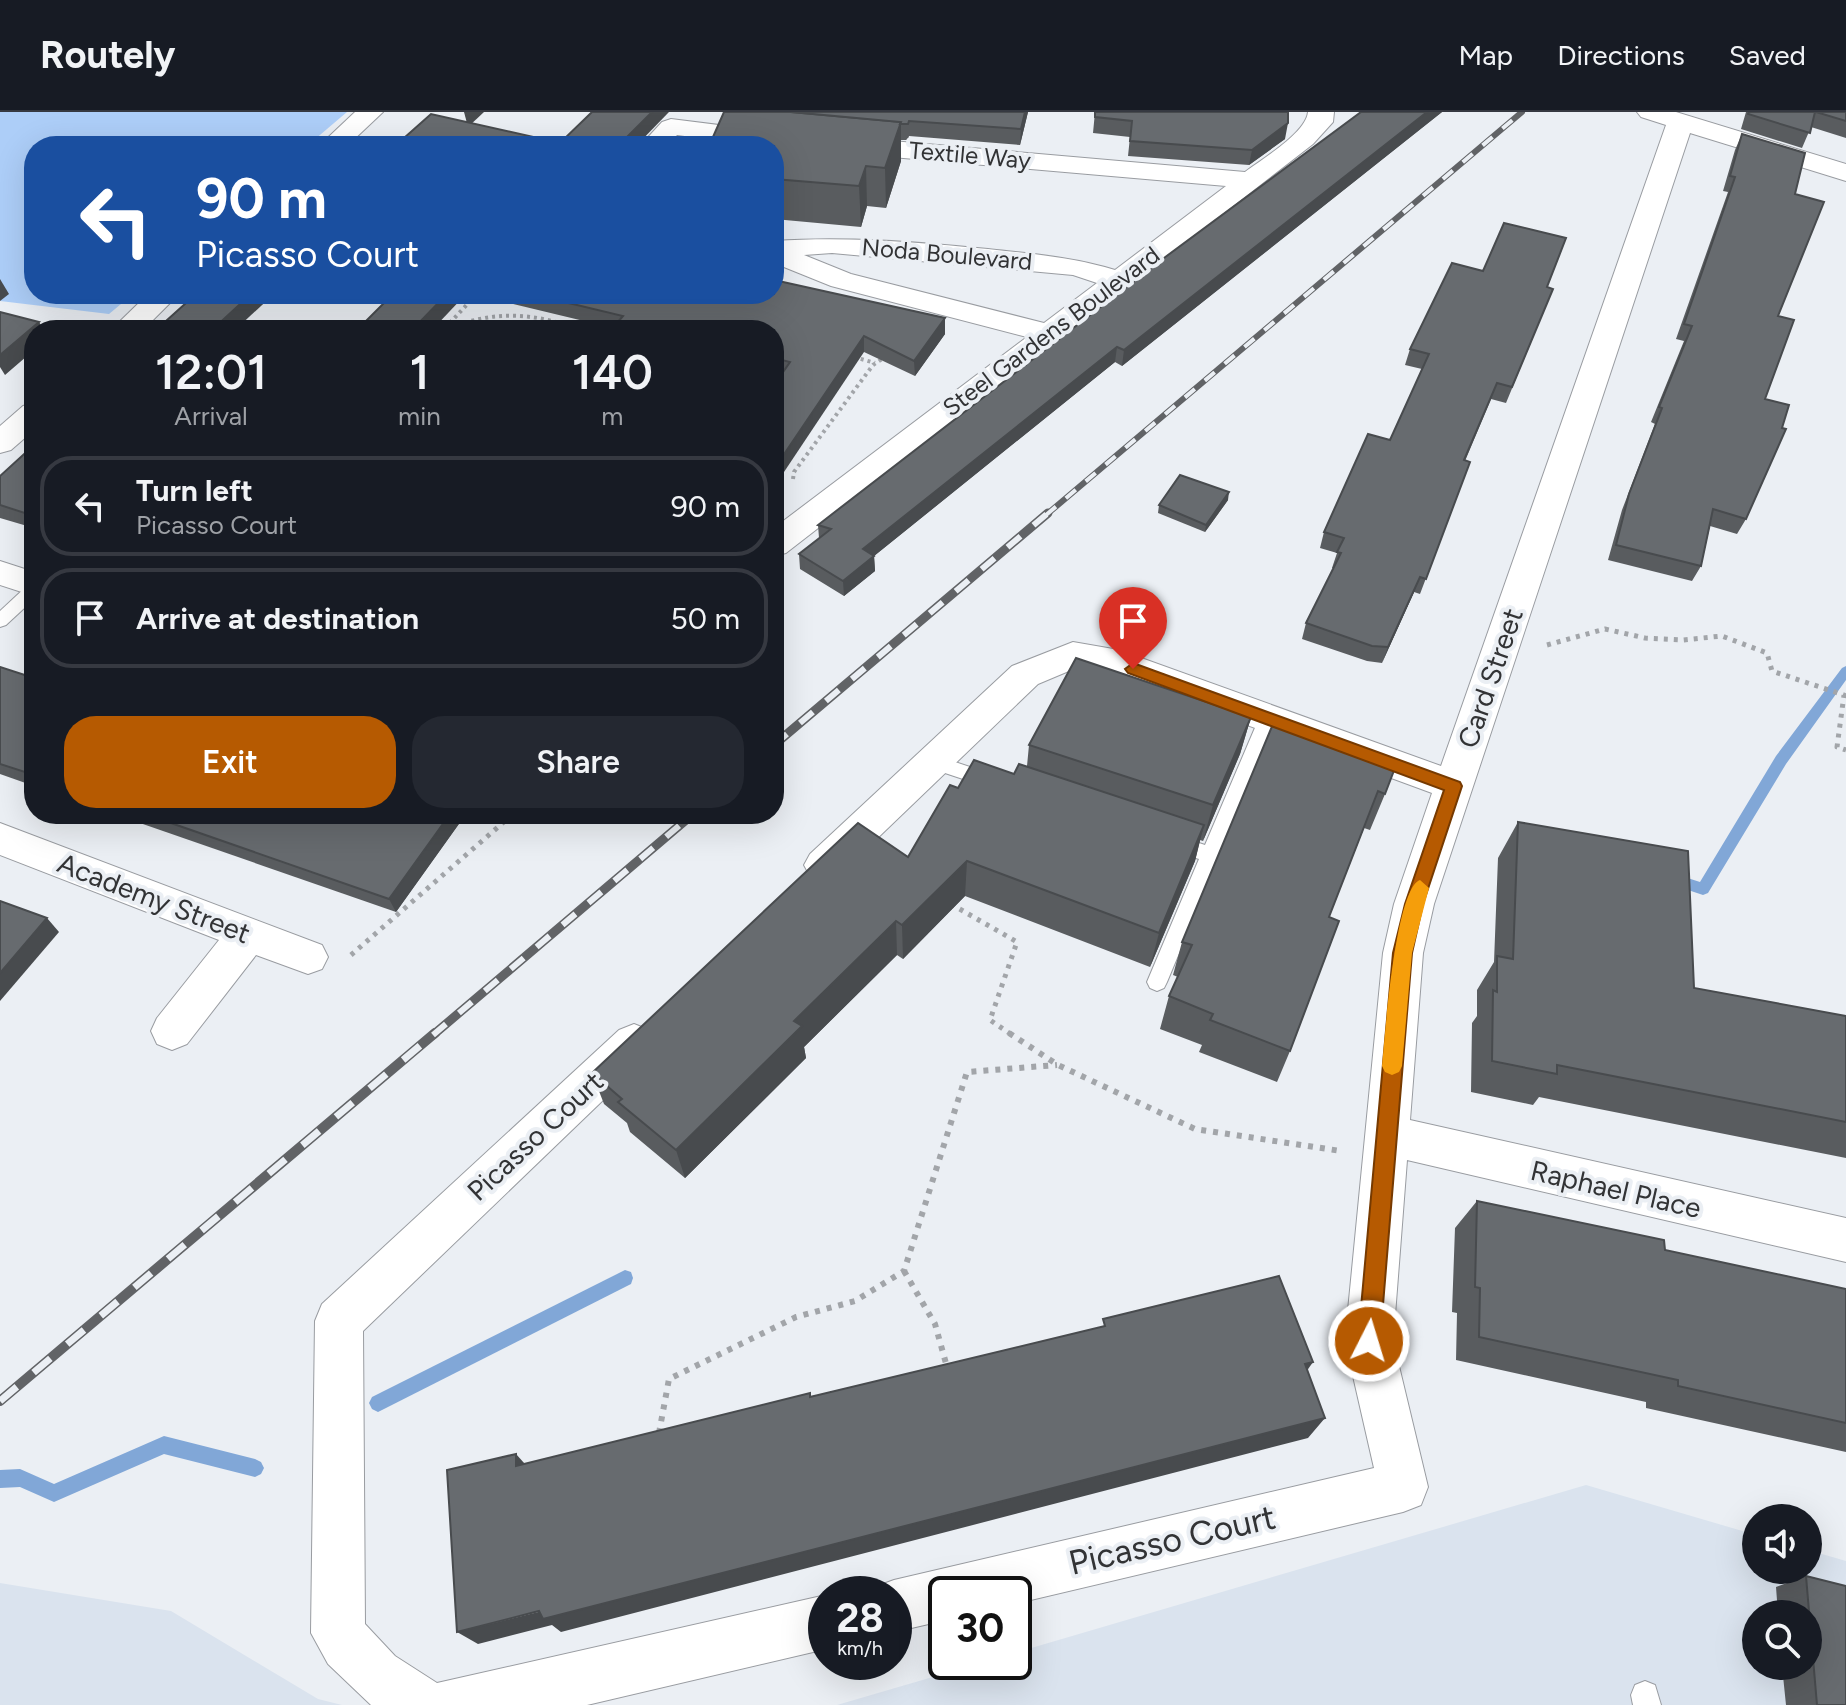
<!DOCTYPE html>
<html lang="en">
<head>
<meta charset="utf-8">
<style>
  :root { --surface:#171b24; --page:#242831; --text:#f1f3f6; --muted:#9ea1a6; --line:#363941; --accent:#b65a01 }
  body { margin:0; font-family:Figtree,sans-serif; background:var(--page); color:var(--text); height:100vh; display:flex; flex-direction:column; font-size:30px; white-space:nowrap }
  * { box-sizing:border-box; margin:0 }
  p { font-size:26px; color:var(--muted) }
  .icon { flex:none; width:44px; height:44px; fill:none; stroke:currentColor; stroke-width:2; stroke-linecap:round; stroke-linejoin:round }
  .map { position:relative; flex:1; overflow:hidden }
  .drawer { position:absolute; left:24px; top:208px; width:760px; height:504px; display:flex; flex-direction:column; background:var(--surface); border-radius:32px; box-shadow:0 8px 32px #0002 }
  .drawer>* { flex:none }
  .banner { position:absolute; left:24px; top:24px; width:760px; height:168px; border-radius:32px; box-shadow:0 8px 32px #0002; background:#1a4fa0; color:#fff; overflow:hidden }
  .tools { position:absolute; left:1742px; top:1392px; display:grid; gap:16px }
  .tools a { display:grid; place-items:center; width:80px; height:80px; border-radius:50%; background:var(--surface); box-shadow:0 8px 32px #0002; font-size:40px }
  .speed { position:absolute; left:808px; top:1464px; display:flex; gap:16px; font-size:40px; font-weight:700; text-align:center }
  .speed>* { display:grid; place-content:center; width:104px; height:104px; border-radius:50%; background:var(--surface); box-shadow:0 8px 32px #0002; line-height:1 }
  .speed small { font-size:20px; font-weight:400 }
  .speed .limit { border:4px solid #111; border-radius:12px; background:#fff; color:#111 }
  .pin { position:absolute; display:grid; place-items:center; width:68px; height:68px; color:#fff; margin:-82px -34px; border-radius:50% 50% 50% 0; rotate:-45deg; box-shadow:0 0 8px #0007 }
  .pin .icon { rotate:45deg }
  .me { position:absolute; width:88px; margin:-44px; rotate:5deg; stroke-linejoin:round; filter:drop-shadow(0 0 6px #0008) }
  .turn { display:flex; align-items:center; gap:28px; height:168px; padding:0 40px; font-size:36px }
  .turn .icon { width:104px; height:104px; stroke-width:2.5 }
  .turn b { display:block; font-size:56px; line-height:68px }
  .eta { display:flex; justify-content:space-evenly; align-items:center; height:136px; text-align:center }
  .eta b { font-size:48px; font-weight:600; line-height:56px }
  .button { display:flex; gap:16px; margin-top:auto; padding:16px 40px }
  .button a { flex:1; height:92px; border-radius:32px; background:var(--accent); color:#fff; font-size:32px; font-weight:600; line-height:92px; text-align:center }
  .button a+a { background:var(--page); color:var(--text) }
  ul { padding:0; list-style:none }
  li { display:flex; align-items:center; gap:24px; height:100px; margin:0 16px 12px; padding:0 24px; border:4px solid var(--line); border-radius:32px }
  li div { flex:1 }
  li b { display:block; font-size:30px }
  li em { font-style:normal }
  header { display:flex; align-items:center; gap:48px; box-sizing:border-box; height:112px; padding:0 40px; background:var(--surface); border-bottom:2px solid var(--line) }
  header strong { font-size:38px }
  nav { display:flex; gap:44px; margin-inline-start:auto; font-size:28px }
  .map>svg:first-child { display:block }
</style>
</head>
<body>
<header>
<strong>Routely</strong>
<nav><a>Map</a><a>Directions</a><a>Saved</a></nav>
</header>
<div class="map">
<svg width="1846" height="1593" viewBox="0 0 1846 1593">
  <rect width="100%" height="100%" fill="#ebeff4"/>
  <g fill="#dae3ee" fill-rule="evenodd">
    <path d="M1586 1373 1756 1423V1458H1808V1438L1846 1449V1593H837L984 1550H1014V1541ZM1756 1502H1808V1554H1756Z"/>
    <polygon points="0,1471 171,1499 318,1587 342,1593 0,1593"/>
  </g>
  <polygon fill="#adcef8" points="0,0 347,0 307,34 34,34 34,182 133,182 109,202 0,189"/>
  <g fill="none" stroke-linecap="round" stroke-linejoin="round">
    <g fill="#81a7d7" fill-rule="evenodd">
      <polygon points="1846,554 1846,568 1786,652 1708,781 1703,783 1670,772 1668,768 1670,764 1675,762 1700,770 1776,644 1842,556"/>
      <polygon points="625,1158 631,1160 633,1166 631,1172 384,1297 378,1300 372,1297 369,1291 372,1285"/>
      <polygon points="164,1324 255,1347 261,1350 264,1356 261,1362 255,1365 164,1342 54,1390 20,1375 0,1376 0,1358 20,1357 54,1372"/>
    </g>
    <g stroke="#999ca1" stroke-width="2">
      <g id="lane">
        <polygon points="34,471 34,487 6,513 0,515 0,499 28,473"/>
        <polygon points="1269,597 1278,604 1167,870 1164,876 1157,879 1150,876 1147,870 1199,747 1165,736 1162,730 1165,724 1172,722 1205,733 1260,604"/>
        <polygon points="934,643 997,664 999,669 990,676 927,655 925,650 927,645"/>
        <polygon points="1645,1569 1655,1573 1661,1593 1633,1593 1631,1583 1635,1573"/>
      </g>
    </g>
    <g stroke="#999ca1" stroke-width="2">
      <g id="street">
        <polygon points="355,0 383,0 347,34 319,34"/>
        <path d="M1308 0H1334L1333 10 1313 32 786 441 774 444V416L1027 225 831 174 774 151V129C846 124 916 130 988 137 1031 142 1073 145 1115 158L1226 74 846 41 837 39 833 33 837 27 846 25 1245 60C1262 47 1306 21 1308 0ZM832 141 1073 163 1097 171 1044 211 851 162 804 143Z"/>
        <polygon points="1637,0 1676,0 1846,52 1846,69 1690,21 1434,792 1423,841 1410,1008 1846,1106 1846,1150 1407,1048 1393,1229 1428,1375 1421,1393 1403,1400 1014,1492 1014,1482 946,1482 946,1508 894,1520 894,1482 873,1482 875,1475 894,1468 1374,1356 1345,1229 1383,841 1394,792 1432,681 1103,560 1076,556 1038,572 838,764 824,769 810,764 804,753 810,742 1012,554 1073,530 1119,538 1441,654 1666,13 1641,5"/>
        <polygon points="671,7 767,19 776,22 780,27 776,32 761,34 677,23 667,34 640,34 662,10"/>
        <polygon points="148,182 179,182 143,218 111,218"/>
        <polygon points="34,291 34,318 11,338 0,341 0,314 23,294"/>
        <polygon points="0,449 34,460 34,484 0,473"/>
        <polygon points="0,711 322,833 328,845 322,857 308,862 256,843 187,932 172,938 157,932 151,919 157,906 219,828 0,743"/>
        <polygon points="634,912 649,918 655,931 649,944 363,1219 365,1512 395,1544 437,1571 826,1483 826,1537 587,1593 371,1593 328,1552 311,1521 315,1209 322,1192 619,918"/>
      </g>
    </g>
    <g stroke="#a2a5a9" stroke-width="4" stroke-dasharray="3 4" stroke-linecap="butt">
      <polyline points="445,216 477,182"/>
      <path d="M445 218C491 198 534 200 580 218"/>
      <polyline points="854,245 875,251"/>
      <polyline points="793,367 794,360 873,253 885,245"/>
    </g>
    <g stroke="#a2a5a9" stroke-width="5" stroke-dasharray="4 6" stroke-linecap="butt">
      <polyline points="1547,533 1605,517 1645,526 1683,528 1722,524 1767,541 1772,559 1844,583 1837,635 1846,638"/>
      <polyline points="951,792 1017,830 990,908 1012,923"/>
      <polyline points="351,843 513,702"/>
    </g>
    <g stroke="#a2a5a9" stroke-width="6" stroke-dasharray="5 7" stroke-linecap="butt">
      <polyline points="1009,921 1058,953 1195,1017 1341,1039"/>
      <polyline points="904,1159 935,1212 947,1255"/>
      <polyline points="659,1321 669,1267 796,1205 855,1189 904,1159 967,960 1057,953"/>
    </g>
    <use href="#lane" fill="#fff" fill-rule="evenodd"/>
    <use href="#street" fill="#fff" fill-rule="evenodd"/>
    <g stroke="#616366" stroke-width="6">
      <polyline id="rail-far2" points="1046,403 1522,0"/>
    </g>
    <g stroke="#616366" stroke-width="9">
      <g id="rail-far1">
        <polyline points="774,633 1048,401"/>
        <polyline points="433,923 693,702"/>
      </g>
    </g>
    <g stroke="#616366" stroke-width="10">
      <polyline id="rail" points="0,1289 435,921"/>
    </g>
    <use href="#rail-far2" stroke="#ebeff4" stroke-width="4" stroke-dasharray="13" stroke-linecap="butt"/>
    <use href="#rail-far1" stroke="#ebeff4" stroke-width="6" stroke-dasharray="17" stroke-linecap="butt"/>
    <use href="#rail" stroke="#ebeff4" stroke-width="7" stroke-dasharray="22" stroke-linecap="butt"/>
  </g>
  <g fill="#595c5f">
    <polygon points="724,0 1028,0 1020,33 909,24 908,28 901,28 901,49 886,96 867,94 861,115 774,107 774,34"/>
    <polygon points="1095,0 1285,27 1249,53 1128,44 1130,25 1093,21"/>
    <polygon points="1361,0 1442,0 1122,254 1115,250 874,444 875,459 844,484 800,457 799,442 819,426 818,413"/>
    <polygon points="1746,0 1846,0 1846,26 1811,15 1802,36 1741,17"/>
    <polygon points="1742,22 1795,82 1778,204 1746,407 1737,422 1710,414 1701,454 1692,469 1608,448 1622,398 1655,312 1651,310 1684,229 1676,227 1728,80 1723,79 1735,38"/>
    <polygon points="1483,159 1553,177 1506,291 1491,287 1465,349 1470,350 1420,482 1414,480 1382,551 1367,549 1302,527 1306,511 1334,456 1332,456 1337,441 1320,436 1324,420 1390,328 1422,257 1405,253 1410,237"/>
    <polygon points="471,182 774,182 945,206 945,222 915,264 864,240 781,263 774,261 774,218 613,216"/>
    <polygon points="34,333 34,416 0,406 0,364"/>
    <polygon points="1228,388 1205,420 1158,401 1159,393"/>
    <polygon points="0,555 34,566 34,674 0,662"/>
    <polygon points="1251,605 1240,642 1203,729 1200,728 1195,749 1150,855 965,784 903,847 897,843 804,935 806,946 685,1066 630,1020 627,1011 604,992 592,961 908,745 958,676 1014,662 1027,654 1029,633"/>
    <polygon points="1273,612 1385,682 1370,718 1364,716 1329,805 1290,939 1277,970 1199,940 1202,933 1160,917 1169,884 1178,865 1173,863 1182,830"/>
    <polygon points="114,702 466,702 396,800"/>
    <polygon points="1518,710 1694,876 1846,904 1846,1046 1539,985 1533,993 1471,980 1472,911 1477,904 1477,878 1494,850 1498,746"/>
    <polygon points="1477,1089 1665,1138 1846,1177 1846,1340 1646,1296 1646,1290 1456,1248 1457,1201 1452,1200 1455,1116"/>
    <polygon points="1806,1464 1846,1593 1786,1593 1782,1554 1808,1554 1808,1502 1778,1502 1776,1475"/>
  </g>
  <g fill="#484b4e">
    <polygon points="464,0 484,0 468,15"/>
    <polygon points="652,0 669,0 636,34 618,34"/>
    <polygon points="1025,0 1028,0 1020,33 1021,17"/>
    <polygon points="1427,0 1442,0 1122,254 1124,238"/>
    <polygon points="901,10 901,49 886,96 885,56"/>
    <polygon points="1288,11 1285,27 1249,53 1252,38"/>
    <polygon points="866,54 867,94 861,115 859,74"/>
    <polygon points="0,167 9,182 0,189"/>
    <polygon points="251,182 274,182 235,218 212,218"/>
    <polygon points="447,182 466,182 432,218 412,218"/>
    <polygon points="945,206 945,222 915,264 914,249"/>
    <polygon points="39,210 44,218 34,218 34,238 5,263 0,255 0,243"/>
    <polygon points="864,224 864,240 774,375 774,357"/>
    <polygon points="1117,235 1115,250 874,444 875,459 844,484 843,469 863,437"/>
    <polygon points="1229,380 1228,388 1205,420 1206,413"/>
    <polygon points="1420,465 1414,480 1382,551 1388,535"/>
    <polygon points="1251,605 1240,642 1203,729 1213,693"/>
    <polygon points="450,702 466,702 396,800 389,787"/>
    <polygon points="1204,713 1195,749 1150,855 1159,821"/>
    <polygon points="967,749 965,784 903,847 902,813"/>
    <polygon points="47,806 59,820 0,889 0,861"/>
    <polygon points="896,809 897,843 804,935 806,946 685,1066 676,1038 794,909"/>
    <polygon points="1313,1250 1297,1273 1305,1252"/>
    <polygon points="1325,1306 1308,1326 561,1520 552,1513 478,1532 457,1520"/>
    <polygon points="516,1342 533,1361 516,1354"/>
  </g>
  <g fill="#676b6f" stroke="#484b4e" stroke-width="2">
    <polygon points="592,0 652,0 618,34 395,34 431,2 560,31"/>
    <polygon points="724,0 791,0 901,10 885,56 866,54 859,74 774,67 774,34 709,34"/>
    <polygon points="791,0 1025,0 1021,17 909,9 908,12 900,12 901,10"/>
    <polygon points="1095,0 1288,0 1288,11 1252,38 1130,29 1132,9 1095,5"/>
    <polygon points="1361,0 1427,0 1124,238 1117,235 863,437 874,444 843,469 799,442 831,417 818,413 1164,146"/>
    <polygon points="1749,0 1815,0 1810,21 1748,2"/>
    <polygon points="1816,0 1846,0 1846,9"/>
    <polygon points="1742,22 1805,41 1795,82 1824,90 1778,204 1794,208 1765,287 1789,293 1782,316 1786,317 1746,407 1713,397 1701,454 1616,433 1629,382 1662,296 1659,295 1692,214 1684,212 1735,65 1730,64"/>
    <polygon points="1504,111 1566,126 1547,175 1553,177 1512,275 1497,271 1464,348 1470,350 1426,467 1420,465 1388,535 1372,534 1306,511 1341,441 1337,440 1344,426 1324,420 1368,322 1390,328 1429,242 1410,237 1452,151 1483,159"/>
    <polygon points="774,168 945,206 914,249 864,224 774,357 774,273 790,250 774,246 774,218 611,218 623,204 531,182 774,182"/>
    <polygon points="196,182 251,182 212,218 156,218"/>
    <polygon points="393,182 447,182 412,218 357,218"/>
    <polygon points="0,200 39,210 0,243"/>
    <polygon points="34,333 34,404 0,393 0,364"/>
    <polygon points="1180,363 1229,380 1206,413 1159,393"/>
    <polygon points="1076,546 1251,605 1213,693 1029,633"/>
    <polygon points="0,555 34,566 34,663 0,652"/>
    <polygon points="1273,612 1322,627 1324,623 1398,648 1385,682 1378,679 1329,805 1339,809 1290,939 1210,908 1213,902 1169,884 1192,833 1182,830"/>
    <polygon points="974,648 1014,662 1019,652 1204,713 1159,821 967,749 902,813 896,809 794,909 802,914 676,1038 618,990 622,987 592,961 858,711 908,745 950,673 958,676"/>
    <polygon points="145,702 450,702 389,787"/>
    <polygon points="1518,710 1688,739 1694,876 1846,904 1846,1010 1557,953 1557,962 1492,949 1493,878 1497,880 1497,844 1513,847"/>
    <polygon points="0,789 47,806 0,861"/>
    <polygon points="1477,1089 1664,1128 1665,1138 1846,1177 1846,1311 1678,1274 1678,1268 1479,1225 1480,1176 1475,1175"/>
    <polygon points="1279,1164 1313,1250 1305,1252 1325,1306 543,1507 539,1499 457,1520 447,1358 516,1342 516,1354 810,1281 810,1285 1105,1214 1103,1207"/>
    <polygon points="1806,1464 1846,1474 1846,1593 1817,1593"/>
  </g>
  <polygon fill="#b65a01" stroke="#763a01" stroke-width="2" points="1133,551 1460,670 1462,674 1423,792 1412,841 1380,1229 1377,1237 1369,1240 1361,1237 1358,1229 1393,841 1405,792 1444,678 1128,561 1125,557"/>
  <path fill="#f59e0b" d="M1420 768 1429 776 1412 841 1402 954 1399 960 1392 963 1385 960 1382 954C1385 925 1395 777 1420 768Z"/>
  <g text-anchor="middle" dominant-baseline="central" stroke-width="8" stroke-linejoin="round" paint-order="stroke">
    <g font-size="24" fill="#323335" stroke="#ebeff4">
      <text transform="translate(970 43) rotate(5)">Textile Way</text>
      <text transform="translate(947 142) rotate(5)">Noda Boulevard</text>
      <text transform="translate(1051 219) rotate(-37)">Steel Gardens Boulevard</text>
    </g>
    <g font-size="28" fill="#323335" stroke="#ebeff4">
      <text transform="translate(1490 566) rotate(-71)">Card Street</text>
      <text transform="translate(154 786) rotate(21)">Academy Street</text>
      <text transform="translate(535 1024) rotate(-43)">Picasso Court</text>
      <text transform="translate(1616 1077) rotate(13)">Raphael Place</text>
    </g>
    <g font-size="34" fill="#323335" stroke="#ebeff4">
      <text transform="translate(1172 1428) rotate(-13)">Picasso Court</text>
    </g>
  </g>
</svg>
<div class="tools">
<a><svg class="icon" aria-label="sound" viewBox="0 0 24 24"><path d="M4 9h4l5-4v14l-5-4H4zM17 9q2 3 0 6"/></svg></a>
<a><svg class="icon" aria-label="search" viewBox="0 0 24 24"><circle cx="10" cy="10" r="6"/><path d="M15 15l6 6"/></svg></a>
</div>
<div class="speed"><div>28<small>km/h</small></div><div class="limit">30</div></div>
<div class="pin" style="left:1133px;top:557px;background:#d93025"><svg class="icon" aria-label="arrive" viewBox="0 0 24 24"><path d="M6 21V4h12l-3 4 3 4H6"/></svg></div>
<svg class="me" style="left:1369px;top:1229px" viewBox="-20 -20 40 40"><circle r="17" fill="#b65a01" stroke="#fff" stroke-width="3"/><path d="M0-11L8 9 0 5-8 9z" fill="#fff"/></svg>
<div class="banner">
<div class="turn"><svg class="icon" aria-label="left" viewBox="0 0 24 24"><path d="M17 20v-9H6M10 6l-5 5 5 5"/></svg><div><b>90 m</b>Picasso Court</div></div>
</div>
<section class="drawer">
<div class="eta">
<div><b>12:01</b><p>Arrival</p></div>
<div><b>1</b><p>min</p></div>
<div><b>140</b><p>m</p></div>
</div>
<ul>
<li><svg class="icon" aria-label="left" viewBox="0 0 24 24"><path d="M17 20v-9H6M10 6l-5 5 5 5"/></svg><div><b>Turn left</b><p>Picasso Court</p></div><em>90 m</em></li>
<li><svg class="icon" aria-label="arrive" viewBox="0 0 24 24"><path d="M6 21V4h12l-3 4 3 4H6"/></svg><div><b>Arrive at destination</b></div><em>50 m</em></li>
</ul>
<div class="button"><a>Exit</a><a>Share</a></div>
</section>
</div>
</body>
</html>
